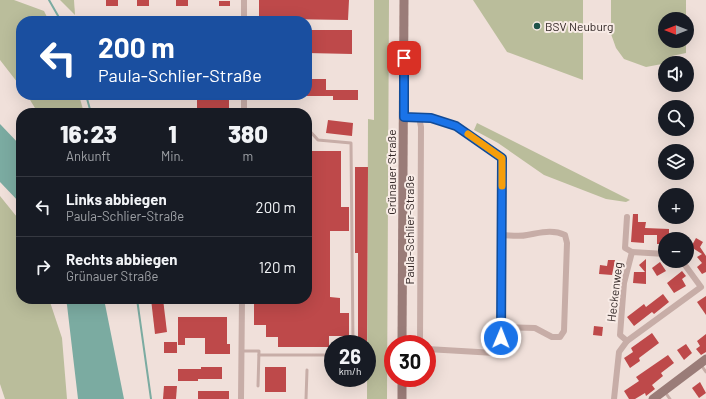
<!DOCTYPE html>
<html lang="de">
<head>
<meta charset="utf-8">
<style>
  :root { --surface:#171b24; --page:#20242c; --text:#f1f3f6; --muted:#9ea1a6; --line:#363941 }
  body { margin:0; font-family:Barlow,sans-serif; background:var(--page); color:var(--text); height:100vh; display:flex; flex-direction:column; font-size:15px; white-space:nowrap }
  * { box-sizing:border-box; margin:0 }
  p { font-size:13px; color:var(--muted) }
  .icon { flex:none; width:22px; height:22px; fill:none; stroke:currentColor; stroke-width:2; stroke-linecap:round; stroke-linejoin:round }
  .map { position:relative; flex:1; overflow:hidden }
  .panel { position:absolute; left:16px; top:108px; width:296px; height:196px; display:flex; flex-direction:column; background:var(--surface); border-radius:16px; box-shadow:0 4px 16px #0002 }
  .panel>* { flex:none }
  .top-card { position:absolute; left:16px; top:16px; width:296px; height:84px; border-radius:16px; box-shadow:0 4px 16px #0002; background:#1a4fa0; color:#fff; overflow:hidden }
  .needle { width:26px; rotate:270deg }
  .buttons { position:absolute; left:658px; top:12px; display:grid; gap:8px }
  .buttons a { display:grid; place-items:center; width:36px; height:36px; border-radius:50%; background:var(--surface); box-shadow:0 4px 16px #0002; font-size:20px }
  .speed { position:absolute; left:324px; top:335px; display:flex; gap:8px; font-size:20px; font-weight:700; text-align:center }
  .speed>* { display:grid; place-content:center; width:52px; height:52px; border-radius:50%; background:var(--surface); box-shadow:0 4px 16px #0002; line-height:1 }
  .speed small { font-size:10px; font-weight:400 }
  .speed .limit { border:6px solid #d22; background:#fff; color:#111 }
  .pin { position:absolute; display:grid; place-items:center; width:34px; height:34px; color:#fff; margin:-17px; border-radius:8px; box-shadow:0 2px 6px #0006 }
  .me { position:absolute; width:44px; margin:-22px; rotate:1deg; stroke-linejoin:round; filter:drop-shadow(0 0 3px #0008) }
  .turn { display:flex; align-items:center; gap:14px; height:84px; padding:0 16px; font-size:18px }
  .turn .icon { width:52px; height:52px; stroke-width:2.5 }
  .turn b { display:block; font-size:28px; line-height:34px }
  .eta { display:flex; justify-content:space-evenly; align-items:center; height:68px; text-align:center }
  .eta b { font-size:24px; font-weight:800; line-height:28px }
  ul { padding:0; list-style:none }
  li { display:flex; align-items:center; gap:12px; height:60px; padding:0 16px; border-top:1px solid var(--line) }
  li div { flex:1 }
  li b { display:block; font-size:15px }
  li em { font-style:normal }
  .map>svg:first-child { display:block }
</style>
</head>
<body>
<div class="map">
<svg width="706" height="399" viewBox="0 0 706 399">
  <rect width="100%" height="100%" fill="#f0e0da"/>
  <g fill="#babd9b">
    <polygon points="0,0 14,0 44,11 49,21 21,21 21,87 0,60"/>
    <polygon points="60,0 74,0 75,15"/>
    <polygon points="374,0 389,0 387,399 367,399 368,119 374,120"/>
    <polygon points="473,0 583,0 583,80 507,52"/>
    <polygon points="611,0 686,0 686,19 665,19 665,41 686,41 686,53 672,56 662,64 646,67 624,59 616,48 611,34"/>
    <polygon points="27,95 79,95 84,113 38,113"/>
    <polygon points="477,123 630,200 626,202 606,199 544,175 498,143 474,130"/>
    <polygon points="0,196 21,222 21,299 49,299 62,338 67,399 5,399 0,384"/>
  </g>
  <g fill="#7baba1">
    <polygon points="0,124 21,146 21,204 0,182"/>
    <polygon points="65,299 104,299 124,399 78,399 67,305"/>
  </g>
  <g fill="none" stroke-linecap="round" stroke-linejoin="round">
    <g stroke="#7baba1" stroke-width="2">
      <polyline points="49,0 61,21"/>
      <polyline points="86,95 91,113"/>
      <polyline points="137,299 151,399"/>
    </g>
  </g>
  <g fill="#be494a">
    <rect x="106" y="0" width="12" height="6"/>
    <rect x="137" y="0" width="12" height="6"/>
    <rect x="176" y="0" width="12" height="6"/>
    <polygon points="259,0 349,0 348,20 283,19 283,21 259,21"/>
    <rect x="219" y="1" width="11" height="5"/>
    <polygon points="307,30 352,30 352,54 307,53"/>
    <polygon points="307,79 326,79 326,90 358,90 358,100 333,100 333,96 307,96"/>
    <rect x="197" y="95" width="32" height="18"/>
    <polygon points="328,120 353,123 352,136 326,133"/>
    <polygon points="307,151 341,151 341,207 349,207 349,231 330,231 330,297 340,298 340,313 349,313 349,336 329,336 329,347 278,347 278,337 266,337 266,325 254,325 254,299 307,299"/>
    <polygon points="355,167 368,167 367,344 358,344 358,253 355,253"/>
    <polygon points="633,214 638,214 638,222 646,222 645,228 669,229 669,239 665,239 665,244 657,244 657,235 644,235 644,243 631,242"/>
    <polygon points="696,238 703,242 700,247 706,256 706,272 702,274 697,267 702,263 697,257 702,254 691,247"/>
    <polygon points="646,259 646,284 633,283 634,272 645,272 639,265"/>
    <polygon points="608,260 615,260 612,275 599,274 600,265 607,266"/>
    <polygon points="660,262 666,271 657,276 652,268"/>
    <polygon points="682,271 686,276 682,279 686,286 674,293 667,283"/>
    <polygon points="663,294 669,302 654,314 652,312 634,326 627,317 644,304 646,307"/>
    <polygon points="706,296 706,315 697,302"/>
    <polygon points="151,299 163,299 167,332 155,334"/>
    <polygon points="178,317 227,317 227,344 230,344 230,354 205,354 205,338 185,338 185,345 178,345"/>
    <polygon points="594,326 603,327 602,336 593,335"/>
    <polygon points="652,333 659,343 639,358 640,361 630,368 624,358 633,352 631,348"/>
    <polygon points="706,334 706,352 701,355 696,349 700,346 697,341"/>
    <rect x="164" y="342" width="13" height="11"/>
    <polygon points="686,344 692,353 684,360 677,350"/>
    <polygon points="668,355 674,363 661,373 663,376 652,385 655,389 646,396 645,393 635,399 629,399 624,391 639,381 636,377"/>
    <polygon points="201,367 222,367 222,379 198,379 198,381 178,381 178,369 201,369"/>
    <rect x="265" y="367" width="21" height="25"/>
    <polygon points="700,382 706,393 699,398 692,388"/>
    <polygon points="164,386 177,386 176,399 163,399"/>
    <rect x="198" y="391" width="31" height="8"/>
  </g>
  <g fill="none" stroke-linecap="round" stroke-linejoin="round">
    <g stroke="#c7ada7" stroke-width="3">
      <polyline points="307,128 318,140 351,143 353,344"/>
      <polyline points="242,351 259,351 258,386"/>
      <polyline points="259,355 333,355"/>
      <polyline points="701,365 706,372"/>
      <polyline points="665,392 670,399"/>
      <polyline points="306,399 307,370"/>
    </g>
    <g stroke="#c7ada7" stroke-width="6">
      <polyline points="244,21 244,0"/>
      <polyline points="244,113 244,95"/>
      <polyline points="404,117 431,118 456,126 502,158 500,349 495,353 427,349"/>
      <polyline points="419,117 421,127 420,344"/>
      <polyline points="627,217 625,248 632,252"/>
      <path d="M501 327 535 328 552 337H560L564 331 567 243 565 235C552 229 540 233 527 235 519 237 509 235 501 235"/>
      <polyline points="627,341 620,335 624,283 632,252 665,254"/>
      <polyline points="241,399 242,299"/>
      <polyline points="614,399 619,352 627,341 701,287 682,261"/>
    </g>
    <g stroke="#9a7c78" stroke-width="9">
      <polyline points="402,344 404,0"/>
      <polyline points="402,378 402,399"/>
      <polyline points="653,399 706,359"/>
    </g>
  </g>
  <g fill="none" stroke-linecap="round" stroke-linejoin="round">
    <g stroke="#114b97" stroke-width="10">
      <polyline id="route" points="404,58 404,117 431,118 456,126 502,158 501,338"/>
    </g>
    <use href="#route" stroke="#1a73e8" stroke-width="7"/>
    <polyline stroke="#f59e0b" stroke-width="7" points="468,134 502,158 502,186"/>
  </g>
  <circle fill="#1f5249" stroke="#f8ebe6" stroke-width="1.5" cx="537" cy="26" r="4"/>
  <g text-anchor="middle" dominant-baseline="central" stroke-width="4" stroke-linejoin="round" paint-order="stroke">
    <g font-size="12" fill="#332827" stroke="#f8ebe6" text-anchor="start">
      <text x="545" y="26">BSV Neuburg</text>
    </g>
    <g font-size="12" fill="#332827" stroke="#f8ebe6">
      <text transform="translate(391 172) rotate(-90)">Grünauer Straße</text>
      <text transform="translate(409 230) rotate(-90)">Paula-Schlier-Straße</text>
      <text transform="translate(614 292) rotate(-83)">Heckenweg</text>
    </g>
  </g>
</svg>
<div class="buttons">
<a><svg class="needle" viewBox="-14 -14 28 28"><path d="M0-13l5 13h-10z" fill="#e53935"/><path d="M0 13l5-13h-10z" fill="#9ea1a6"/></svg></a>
<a><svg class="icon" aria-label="sound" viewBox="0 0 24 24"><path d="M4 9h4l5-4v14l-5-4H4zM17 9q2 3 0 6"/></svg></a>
<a><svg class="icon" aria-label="search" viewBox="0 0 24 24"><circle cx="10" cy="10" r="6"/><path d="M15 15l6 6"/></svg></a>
<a><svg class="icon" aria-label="layers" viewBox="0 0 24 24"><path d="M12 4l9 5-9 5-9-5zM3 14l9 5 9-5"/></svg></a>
<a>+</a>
<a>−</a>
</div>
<div class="speed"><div>26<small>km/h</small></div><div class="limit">30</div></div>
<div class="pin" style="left:404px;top:58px;background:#d93025"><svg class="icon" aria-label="arrive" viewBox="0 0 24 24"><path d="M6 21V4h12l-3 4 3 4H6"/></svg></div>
<svg class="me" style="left:501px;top:338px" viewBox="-20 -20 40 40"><circle r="17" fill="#1a73e8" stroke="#fff" stroke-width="3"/><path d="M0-11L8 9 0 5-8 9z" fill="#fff"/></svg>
<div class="top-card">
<div class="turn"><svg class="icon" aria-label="left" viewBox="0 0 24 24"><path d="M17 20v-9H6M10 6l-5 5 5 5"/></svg><div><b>200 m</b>Paula-Schlier-Straße</div></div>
</div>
<section class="panel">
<div class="eta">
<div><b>16:23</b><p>Ankunft</p></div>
<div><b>1</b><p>Min.</p></div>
<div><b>380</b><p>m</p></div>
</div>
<ul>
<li><svg class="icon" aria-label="left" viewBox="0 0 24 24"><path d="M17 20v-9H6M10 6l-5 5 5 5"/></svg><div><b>Links abbiegen</b><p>Paula-Schlier-Straße</p></div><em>200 m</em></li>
<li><svg class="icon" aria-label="right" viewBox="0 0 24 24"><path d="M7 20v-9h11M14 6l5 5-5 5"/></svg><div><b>Rechts abbiegen</b><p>Grünauer Straße</p></div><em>120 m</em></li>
</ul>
</section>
</div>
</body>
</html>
